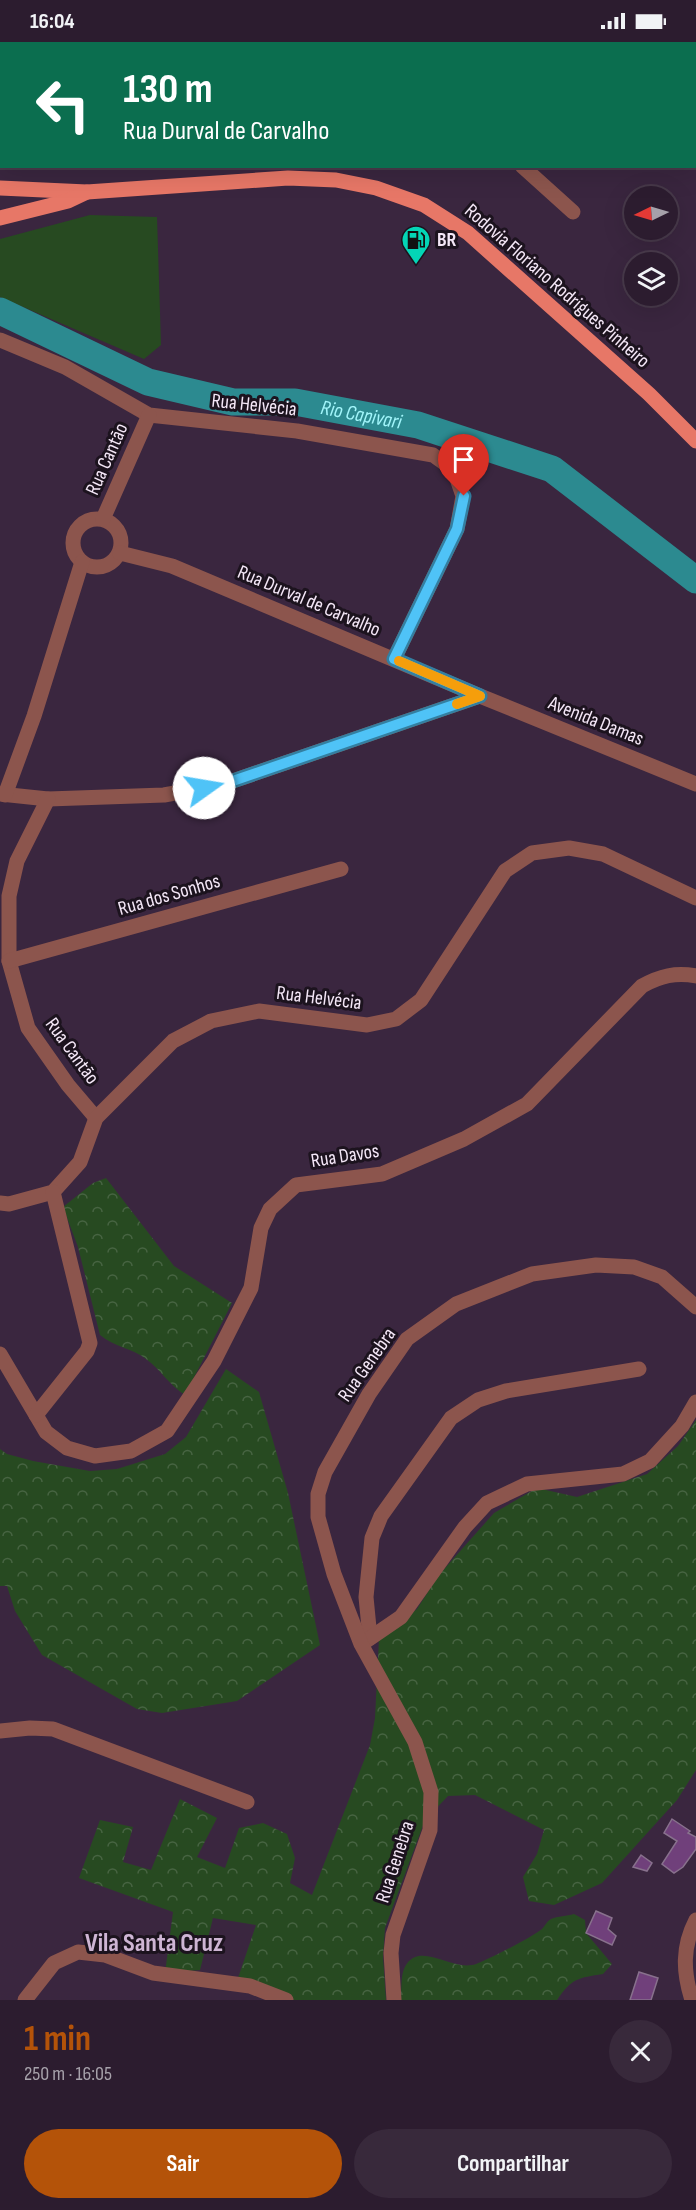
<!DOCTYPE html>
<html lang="pt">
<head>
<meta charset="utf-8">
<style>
  :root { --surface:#2c1c2f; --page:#38293b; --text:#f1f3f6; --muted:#a6a1aa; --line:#483a4b; --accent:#b45309 }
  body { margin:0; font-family:"Sofia Sans Condensed",sans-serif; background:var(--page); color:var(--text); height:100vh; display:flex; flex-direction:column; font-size:22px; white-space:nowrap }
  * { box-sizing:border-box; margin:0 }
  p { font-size:20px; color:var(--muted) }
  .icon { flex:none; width:33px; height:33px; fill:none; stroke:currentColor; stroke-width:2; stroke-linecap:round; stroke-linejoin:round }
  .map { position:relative; height:1958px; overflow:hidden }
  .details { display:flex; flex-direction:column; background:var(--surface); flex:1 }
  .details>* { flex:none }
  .hud { position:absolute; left:0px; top:0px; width:696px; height:126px; box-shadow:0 6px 24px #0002,0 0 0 2px var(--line); background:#0b6e4f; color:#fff; overflow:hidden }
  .needle { width:39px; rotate:265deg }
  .fabs { position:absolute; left:624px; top:144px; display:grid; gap:12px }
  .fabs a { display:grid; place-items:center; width:54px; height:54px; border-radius:50%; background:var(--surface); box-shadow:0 6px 24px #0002,0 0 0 2px var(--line); font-size:30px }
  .pin { position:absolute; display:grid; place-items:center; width:51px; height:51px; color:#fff; margin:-62px -26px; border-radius:50% 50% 50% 0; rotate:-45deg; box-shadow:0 0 6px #0007 }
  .pin .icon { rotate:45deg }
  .me { position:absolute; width:66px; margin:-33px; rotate:77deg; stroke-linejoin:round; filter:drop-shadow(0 0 4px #0008) }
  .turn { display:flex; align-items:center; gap:21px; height:126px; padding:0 24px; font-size:27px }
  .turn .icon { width:78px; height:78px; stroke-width:2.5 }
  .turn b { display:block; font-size:42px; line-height:51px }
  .round { display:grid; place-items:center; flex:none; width:63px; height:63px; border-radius:32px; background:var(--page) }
  .summary { display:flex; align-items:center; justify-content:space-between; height:102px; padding:0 24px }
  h1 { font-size:36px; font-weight:700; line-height:45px; color:var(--accent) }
  .action { display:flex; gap:12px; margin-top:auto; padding:12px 24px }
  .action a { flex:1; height:69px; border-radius:36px; background:var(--accent); color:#fff; font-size:24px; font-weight:700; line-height:69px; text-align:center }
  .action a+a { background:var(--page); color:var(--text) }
  .status { display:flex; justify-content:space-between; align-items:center; height:42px; padding:0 30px; background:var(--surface); direction:ltr }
  .status svg { height:16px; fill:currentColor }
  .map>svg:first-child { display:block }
</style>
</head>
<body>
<div class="status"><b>16:04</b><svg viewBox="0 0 49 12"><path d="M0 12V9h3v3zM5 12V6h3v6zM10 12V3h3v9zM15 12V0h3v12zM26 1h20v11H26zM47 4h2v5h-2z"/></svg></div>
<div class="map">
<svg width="696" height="1958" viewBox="0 0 696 1958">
  <defs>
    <pattern id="forest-crowns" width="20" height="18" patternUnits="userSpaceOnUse" patternTransform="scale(1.5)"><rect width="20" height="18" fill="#274a21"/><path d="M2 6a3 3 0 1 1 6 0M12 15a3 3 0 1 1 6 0" fill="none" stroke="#476442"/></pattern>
  </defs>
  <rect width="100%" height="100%" fill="#3a263f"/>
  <g fill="url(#forest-crowns)">
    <path d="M106 1136 174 1224 232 1261 185 1353C169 1343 161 1328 146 1317 132 1306 114 1305 100 1293L78 1205 63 1165 93 1141Z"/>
    <polygon points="226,1327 259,1350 288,1451 320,1603 237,1659 162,1671 137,1667 42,1613 15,1569 7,1544 0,1544 0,1407 7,1412 33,1419 90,1429 117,1427 165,1412 186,1395"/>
    <polygon points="696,1378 696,1728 677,1758 602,1841 554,1863 529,1859 523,1835 537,1812 544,1788 475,1753 448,1754 425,1778 385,1886 383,1915 386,1958 294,1958 238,1936 256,1883 213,1876 200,1928 165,1931 173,1870 79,1836 100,1778 133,1785 123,1820 151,1828 180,1757 217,1776 197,1815 225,1826 239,1786 263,1781 287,1792 295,1816 290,1841 312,1853 370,1703 375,1676 379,1597 417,1567 438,1534 494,1471 537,1446 577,1455 647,1432 678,1404"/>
    <path d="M574 1872 585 1878 586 1891 612 1922 603 1932C578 1936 572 1936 557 1958H401C402 1944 399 1924 413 1916 430 1907 455 1929 476 1922 486 1919 534 1894 542 1887 545 1884 547 1879 551 1877 558 1874 567 1874 574 1872Z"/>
  </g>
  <polygon fill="#274a21" points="90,173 157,175 161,303 144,317 0,255 0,197"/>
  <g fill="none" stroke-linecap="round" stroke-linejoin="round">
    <path stroke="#2c8a90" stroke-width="27" id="s1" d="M0 269 148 340 233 360H295L418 383 552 427 696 538"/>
  </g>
  <g fill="#70407b" stroke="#88718d" stroke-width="1.5">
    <polygon points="672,1777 690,1789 688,1791 696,1795 696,1807 683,1825 674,1831 662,1822 677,1799 664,1791"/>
    <polygon points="641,1813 652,1821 647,1829 633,1825"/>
    <polygon points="596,1869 612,1876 608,1887 616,1894 612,1903 586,1891"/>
    <polygon points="639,1930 658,1936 651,1958 630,1958"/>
  </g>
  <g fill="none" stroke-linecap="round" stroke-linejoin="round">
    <g stroke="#8c554d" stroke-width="15">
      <polyline points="566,2 570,0"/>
      <polyline points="0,58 2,59"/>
      <polyline points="522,124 573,170"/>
      <polyline points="0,298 65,325 149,373 297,389 433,413 454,428 463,454 457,487 394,617"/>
      <circle cx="97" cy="501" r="24"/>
      <polyline points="103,477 149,373"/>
      <polyline points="120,511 172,524 480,654 696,742"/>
      <polyline points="0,752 48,757 164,753 224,742 480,654"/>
      <polyline points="5,753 34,674 82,520"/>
      <polyline points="48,757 17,819 9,854 9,919 28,986 68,1043 96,1076"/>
      <polyline points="9,919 341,827"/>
      <polyline points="0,1161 9,1162 53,1150 80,1120 96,1076 173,999 211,979 259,969 367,983 396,977 421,958 505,829 532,811 569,806 603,812 696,856"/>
      <path d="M0 1312 46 1390 67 1406 95 1414 131 1409 167 1389 214 1319 251 1246 261 1186 270 1167 296 1143 382 1132 464 1097 527 1062 642 944C660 934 676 930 696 934"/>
      <polyline points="36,1373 87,1309 90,1301 53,1150"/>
      <polyline points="370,1596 366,1555 372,1496 381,1474 451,1376 478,1358 506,1349 639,1327"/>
      <polyline points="363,1601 401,1575 465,1485 487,1461 527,1442 623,1432 650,1419 682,1384 696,1360"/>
      <polyline points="0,1689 30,1686 53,1687 247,1760"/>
      <polyline points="25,1958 54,1921 78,1910 105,1913 153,1931 250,1944 286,1958"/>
      <polyline points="394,1958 391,1911 393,1893 430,1788 431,1750 415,1700 361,1602 334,1532 318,1475 318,1452 325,1430 369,1352 407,1297 456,1262 532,1232 596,1223 634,1225 662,1235 696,1265"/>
      <path d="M692 1958C683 1930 682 1905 696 1878"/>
    </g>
    <g stroke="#e77767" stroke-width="15">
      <polyline points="0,146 87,150 288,136 336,138 376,146 424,163 468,191 649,352 696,399"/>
      <polyline points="0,176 68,159 87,150"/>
    </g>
  </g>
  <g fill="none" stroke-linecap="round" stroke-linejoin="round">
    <g stroke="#337fa1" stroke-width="15">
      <polyline id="route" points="204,746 224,742 480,654 394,617 457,487 464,454"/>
    </g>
    <use href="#route" stroke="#4fc3f7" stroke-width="10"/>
    <polyline stroke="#f59e0b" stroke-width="10" points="399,619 480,654 457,662"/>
  </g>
  <defs>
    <g id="fuel-pin" transform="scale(1.5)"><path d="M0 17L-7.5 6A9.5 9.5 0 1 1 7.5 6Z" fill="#04d5b6" stroke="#1c131e"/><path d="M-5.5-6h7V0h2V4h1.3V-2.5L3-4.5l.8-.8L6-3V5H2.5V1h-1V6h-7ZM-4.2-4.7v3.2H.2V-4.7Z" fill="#111"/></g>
  </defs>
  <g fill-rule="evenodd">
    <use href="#fuel-pin" x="416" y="198"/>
  </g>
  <g text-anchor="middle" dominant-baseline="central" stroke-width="6" stroke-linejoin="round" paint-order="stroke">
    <g font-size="20" font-weight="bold" fill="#f4e7f7" stroke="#1c131e" text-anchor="start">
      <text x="437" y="198">BR</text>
    </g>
    <g font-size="20" fill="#f4e7f7" stroke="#1c131e">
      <text transform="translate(557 244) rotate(41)">Rodovia Floriano Rodrigues Pinheiro</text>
      <text transform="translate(254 363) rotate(6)">Rua Helvécia</text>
      <text transform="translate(107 417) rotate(-66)">Rua Cantão</text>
      <text transform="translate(309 559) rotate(23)">Rua Durval de Carvalho</text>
      <text transform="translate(596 679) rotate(22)">Avenida Damas</text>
      <text transform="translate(169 853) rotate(-16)">Rua dos Sonhos</text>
      <text transform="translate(319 956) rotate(7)">Rua Helvécia</text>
      <text transform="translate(72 1009) rotate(54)">Rua Cantão</text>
      <text transform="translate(345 1114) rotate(-9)">Rua Davos</text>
      <text transform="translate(367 1323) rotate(-55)">Rua Genebra</text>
      <text transform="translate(395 1820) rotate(-72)">Rua Genebra</text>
    </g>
    <g font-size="21" font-style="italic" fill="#a1f5fa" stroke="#1c131e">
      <text stroke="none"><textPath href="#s1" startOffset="381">Rio Capivari</textPath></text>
    </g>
    <g font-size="26" font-weight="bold" fill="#ceb5d4" stroke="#1c131e">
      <text x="154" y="1901">Vila Santa Cruz</text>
    </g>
  </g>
</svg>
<div class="fabs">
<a><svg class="needle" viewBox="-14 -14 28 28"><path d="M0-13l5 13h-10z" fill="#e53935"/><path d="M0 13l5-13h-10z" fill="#a6a1aa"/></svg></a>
<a><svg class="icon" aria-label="layers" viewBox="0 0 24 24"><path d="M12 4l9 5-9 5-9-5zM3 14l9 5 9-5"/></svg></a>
</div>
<div class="pin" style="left:464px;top:454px;background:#d93025"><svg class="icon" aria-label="arrive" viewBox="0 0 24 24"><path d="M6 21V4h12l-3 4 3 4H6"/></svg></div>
<svg class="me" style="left:204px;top:746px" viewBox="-20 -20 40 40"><circle r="19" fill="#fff"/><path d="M0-13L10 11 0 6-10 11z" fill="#4fc3f7"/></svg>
<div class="hud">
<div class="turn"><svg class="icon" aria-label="left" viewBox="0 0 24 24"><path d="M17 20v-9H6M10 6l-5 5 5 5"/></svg><div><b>130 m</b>Rua Durval de Carvalho</div></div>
</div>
</div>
<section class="details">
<div class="summary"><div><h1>1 min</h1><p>250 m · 16:05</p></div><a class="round"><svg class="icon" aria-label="close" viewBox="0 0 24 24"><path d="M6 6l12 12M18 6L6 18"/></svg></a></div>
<div class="action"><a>Sair</a><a>Compartilhar</a></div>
</section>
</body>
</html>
